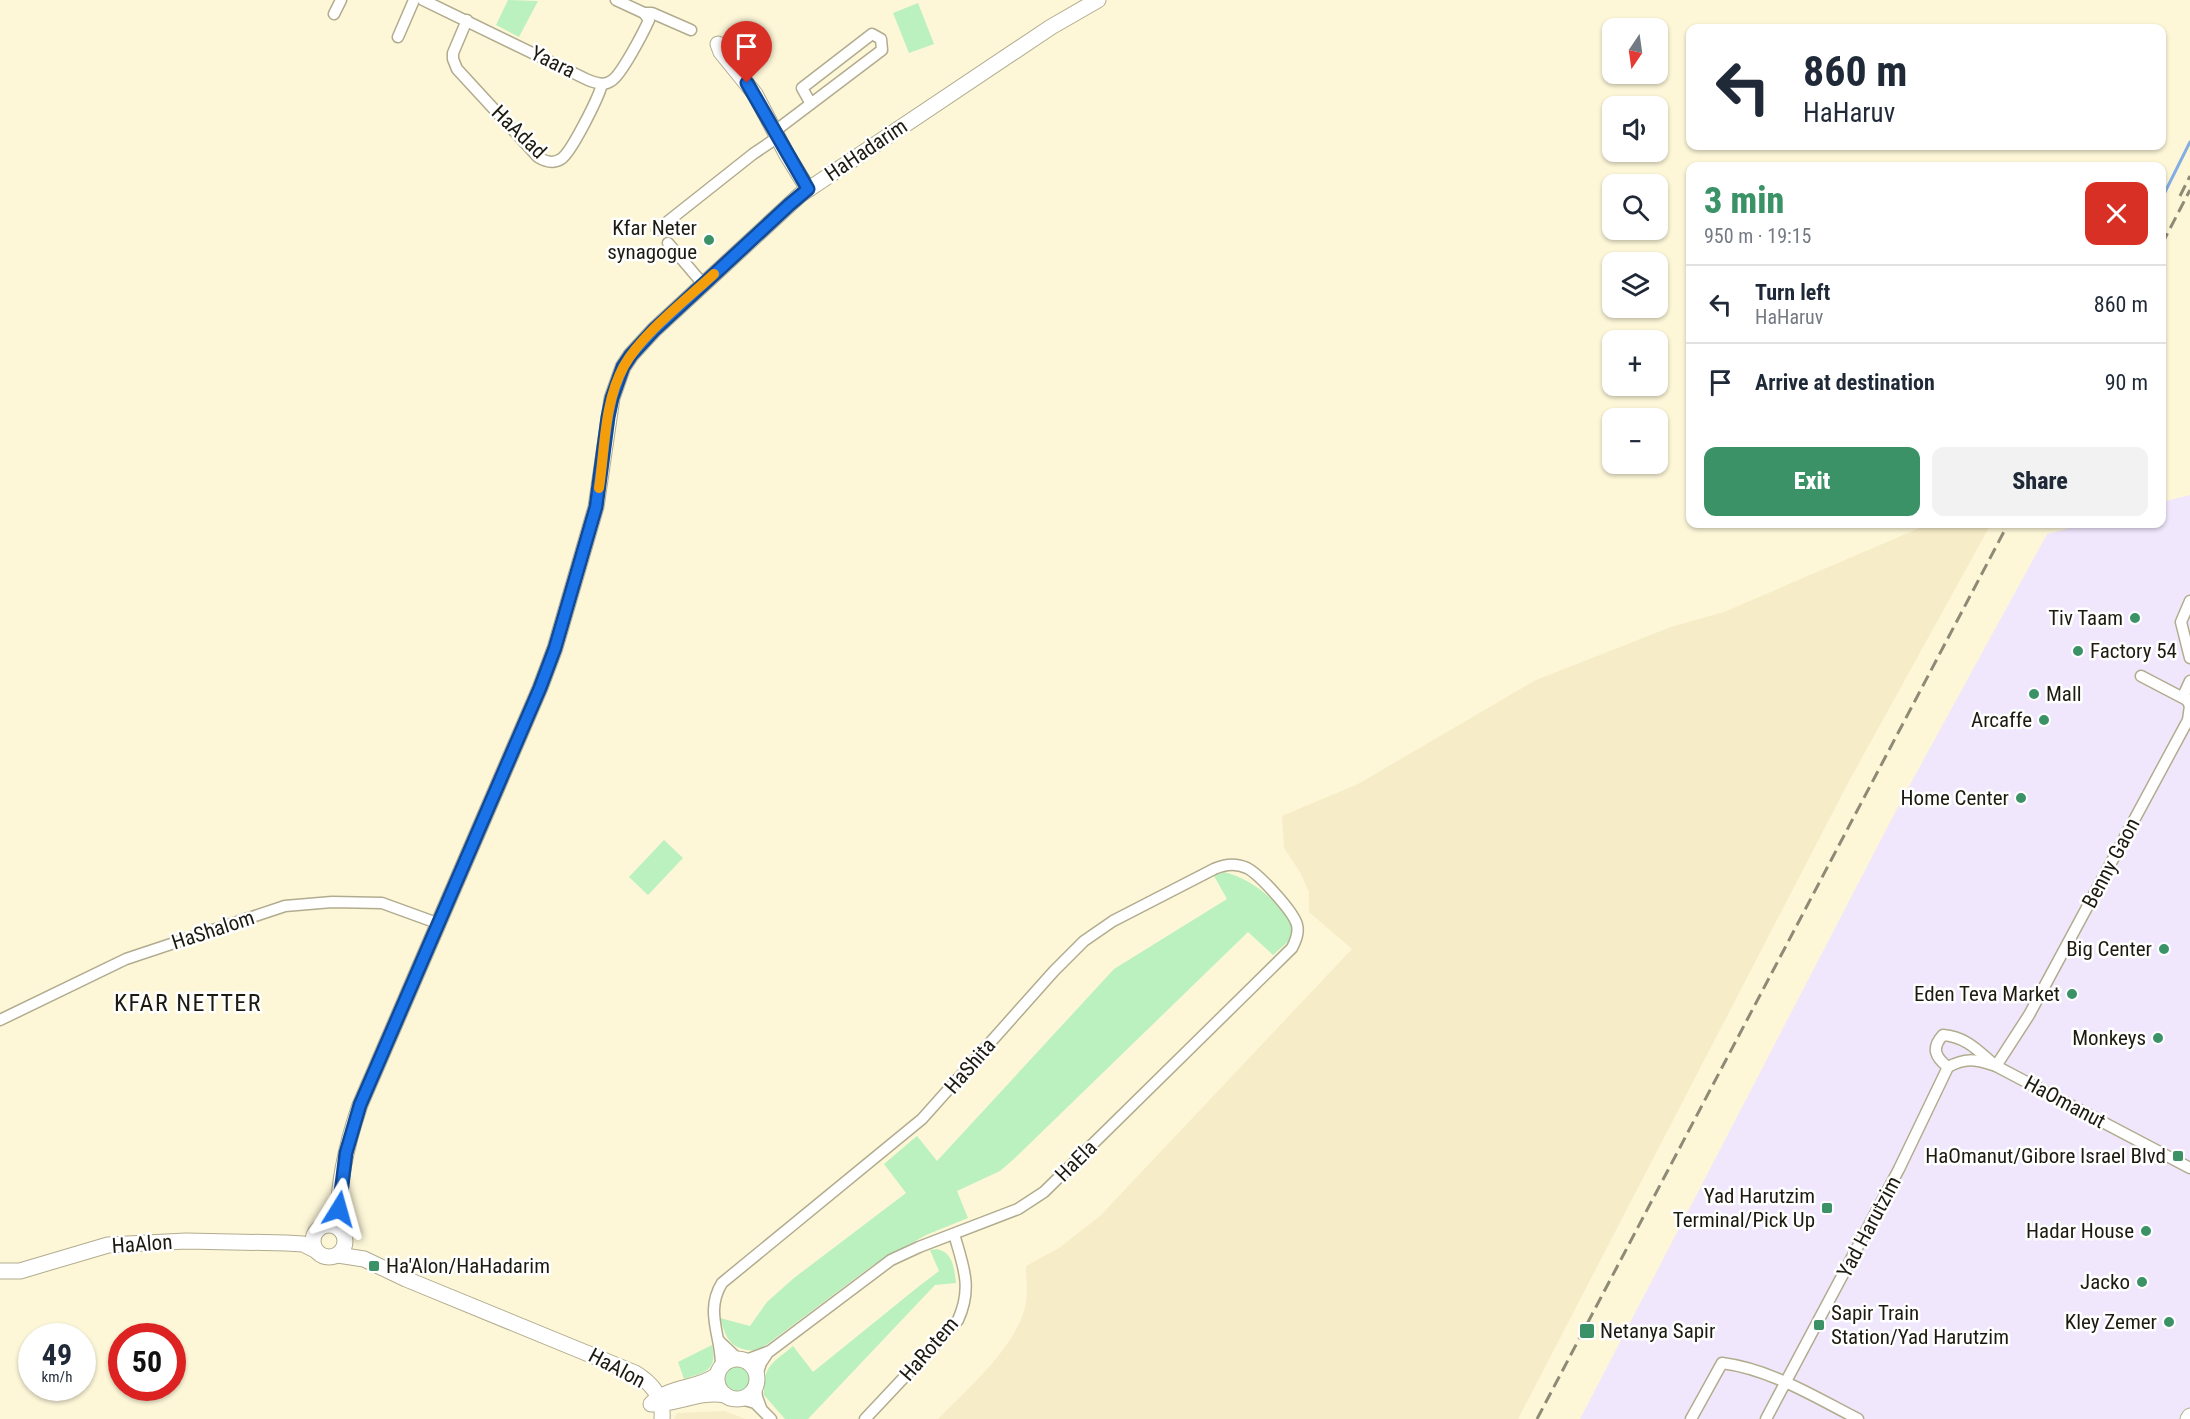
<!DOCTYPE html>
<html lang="en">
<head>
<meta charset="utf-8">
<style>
  :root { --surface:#fff; --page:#f2f2f3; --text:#1f2937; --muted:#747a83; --line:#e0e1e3; --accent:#3b9266 }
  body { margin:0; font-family:"Roboto Condensed",sans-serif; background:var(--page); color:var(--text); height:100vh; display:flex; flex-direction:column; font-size:22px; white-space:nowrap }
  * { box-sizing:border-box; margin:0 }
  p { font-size:20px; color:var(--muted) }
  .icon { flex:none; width:33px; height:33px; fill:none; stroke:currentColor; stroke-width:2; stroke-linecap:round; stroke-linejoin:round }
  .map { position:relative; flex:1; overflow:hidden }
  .panel { position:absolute; left:1686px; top:162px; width:480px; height:366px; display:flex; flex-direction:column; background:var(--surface); border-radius:12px; box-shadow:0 2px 4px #0004 }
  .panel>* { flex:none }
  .hud { position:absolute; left:1686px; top:24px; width:480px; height:126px; border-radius:12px; box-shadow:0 2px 4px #0004; background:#fff; color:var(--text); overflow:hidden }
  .needle { width:39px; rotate:193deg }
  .controls { position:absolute; left:1602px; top:18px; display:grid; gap:12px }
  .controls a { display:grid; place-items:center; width:66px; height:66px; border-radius:12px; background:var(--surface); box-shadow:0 2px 4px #0004; font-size:30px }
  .speed { position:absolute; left:18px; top:1323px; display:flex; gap:12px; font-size:30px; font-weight:700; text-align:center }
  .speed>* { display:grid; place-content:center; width:78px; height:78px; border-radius:50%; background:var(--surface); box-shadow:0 2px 4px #0004; line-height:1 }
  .speed small { font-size:15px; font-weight:400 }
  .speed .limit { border:9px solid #d22; background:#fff; color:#111 }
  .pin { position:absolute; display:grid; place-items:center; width:51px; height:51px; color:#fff; margin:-62px -26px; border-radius:50% 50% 50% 0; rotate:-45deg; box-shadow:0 0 6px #0007 }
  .pin .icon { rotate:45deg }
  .me { position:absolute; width:66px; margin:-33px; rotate:8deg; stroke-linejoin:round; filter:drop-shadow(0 0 4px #0008) }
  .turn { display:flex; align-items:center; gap:21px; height:126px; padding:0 18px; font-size:27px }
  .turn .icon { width:78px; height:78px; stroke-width:2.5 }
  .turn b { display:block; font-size:42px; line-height:51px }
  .round { display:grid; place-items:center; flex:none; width:63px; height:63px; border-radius:12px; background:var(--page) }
  .overview { display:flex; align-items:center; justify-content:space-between; height:102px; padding:0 18px }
  h1 { font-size:36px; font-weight:800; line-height:45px; color:var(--accent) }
  .button { display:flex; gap:12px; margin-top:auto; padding:12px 18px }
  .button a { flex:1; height:69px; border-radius:12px; background:var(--accent); color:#fff; font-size:24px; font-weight:800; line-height:69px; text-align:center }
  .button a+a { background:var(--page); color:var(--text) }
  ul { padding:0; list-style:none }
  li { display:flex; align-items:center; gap:18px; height:78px; padding:0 18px; border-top:2px solid var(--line) }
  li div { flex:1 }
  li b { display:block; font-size:22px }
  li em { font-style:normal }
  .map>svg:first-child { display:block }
</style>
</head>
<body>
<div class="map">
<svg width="2190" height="1419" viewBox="0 0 2190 1419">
  <rect width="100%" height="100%" fill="#fdf7d8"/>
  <polygon fill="#f0e7fd" points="2190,495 2190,1419 1580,1419 1901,801 2047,534 2085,524 2162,524 2162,502"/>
  <g fill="#baf1be">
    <polygon points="508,0 538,1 519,37 496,25"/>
    <polygon points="918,3 934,44 909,53 893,13"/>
    <polygon points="664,840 683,858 648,895 629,877"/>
    <path d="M1224 872C1251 878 1283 904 1294 929L1291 939 1273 955 1248 932 1014 1159 1000 1171 957 1191 968 1218 926 1235 873 1265 758 1351C732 1350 727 1342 720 1318L750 1326 767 1302 794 1278 906 1193 884 1164 917 1136 937 1161 1114 969 1227 899 1214 876Z"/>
    <path d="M937 1249C954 1253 954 1269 956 1283L935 1285 808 1419H785L764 1395C763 1365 772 1364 793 1346L813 1372 918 1287 939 1271 930 1250Z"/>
    <path d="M712 1345C718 1371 705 1372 684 1379L678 1362Z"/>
    <circle cx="738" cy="1379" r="13"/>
  </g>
  <g fill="#f6ecc7">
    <path d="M1929 524H1991L1848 783 1518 1419H938C968 1388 1018 1346 1026 1303 1028 1291 1026 1277 1026 1266L1059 1248 1100 1216 1352 949 1309 912V892L1300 872 1284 848 1282 816 1358 784 1536 680 1671 627 1724 612Z"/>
    <polygon points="725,1411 745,1419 674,1419 677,1413"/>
  </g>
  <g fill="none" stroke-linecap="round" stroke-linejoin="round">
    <polyline stroke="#83ade3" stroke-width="3" points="2162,198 2190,142"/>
    <g stroke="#b2ac8f" stroke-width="13">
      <g id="street">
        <path d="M423 0 588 80C596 83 604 86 611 81 621 76 644 31 649 20L644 13"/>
        <polyline points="616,0 644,13 652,13 691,30"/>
        <polyline points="334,14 341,0"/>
        <path d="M467 20 453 53V59L457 69 538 157C546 162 553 164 561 159 571 153 599 97 602 84"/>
        <polyline points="398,37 414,0"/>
        <polyline points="775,131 882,50 881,39 872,34 802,88 811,104"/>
        <polyline points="657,230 753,154 778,137"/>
        <polyline points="668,243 703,284"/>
        <polyline points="2190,601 2181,622 2190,658"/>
        <polyline points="2141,676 2185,699"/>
        <polyline points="0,1020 126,959 285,906 332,902 382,903 437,923"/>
        <polyline points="1996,1066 2029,1015 2188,720 2190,706 2184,694 2190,681"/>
        <path d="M1948 1067C1935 1057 1931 1048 1943 1035 1967 1037 1978 1051 1996 1066L2190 1168"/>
        <path d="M1948 1067C1965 1058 1974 1059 1993 1065"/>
        <polyline points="719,1341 738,1359"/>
        <path d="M721 1367C722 1337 704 1312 722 1283L922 1119 1054 971 1084 941 1113 921 1214 869C1225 864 1236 863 1247 868 1259 874 1294 912 1297 925 1299 933 1296 940 1292 948L1044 1192 1018 1209 919 1247 891 1260 770 1351 746 1360"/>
        <polyline points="757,1375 761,1363 767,1354"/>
        <polyline points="756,1387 757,1397 761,1408"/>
        <polyline points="741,1399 755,1403 771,1419"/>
        <path d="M865 1419 958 1320C973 1287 963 1266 954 1234"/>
        <path d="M1691 1419 1722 1363C1770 1369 1815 1397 1858 1419"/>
        <polyline points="1766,1419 1899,1169 1948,1067"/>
      </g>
    </g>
    <g stroke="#b2ac8f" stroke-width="17">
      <g id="secondary">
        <polyline points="718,44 721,52 755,94 787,155 808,189"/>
        <circle cx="329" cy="1241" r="16"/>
        <path d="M342 1231C332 1199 349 1137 360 1105L540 688 555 648 596 507 612 398 623 367 631 355 654 330 800 195 1051 27 1098 0"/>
        <path d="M338 1255 364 1259 406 1279 635 1373C653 1384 664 1398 662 1419"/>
        <polyline points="0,1271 20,1271 108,1245 186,1241 286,1243 303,1244 315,1250"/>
        <circle cx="737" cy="1379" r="20"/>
        <path d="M653 1402C671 1386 698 1389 717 1375"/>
        <path d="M651 1404C676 1405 700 1390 725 1395"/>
        <polyline points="2188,1419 2190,1416"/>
      </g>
    </g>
    <use href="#street" stroke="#fff" stroke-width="10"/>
    <use href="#secondary" stroke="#fff" stroke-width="15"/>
    <g stroke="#8e8a75" stroke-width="3" stroke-dasharray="12 6" stroke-linecap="butt">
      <polyline points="2180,196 2190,176"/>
      <polyline points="2162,244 2190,190"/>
      <polyline points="1537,1419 2008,524"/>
    </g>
  </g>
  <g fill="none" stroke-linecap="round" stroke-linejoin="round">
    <g stroke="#114b97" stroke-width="15">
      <polyline id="route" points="339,1209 346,1153 360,1105 540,688 555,648 596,507 608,417 612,398 623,367 631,355 654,330 789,205 808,189 747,83"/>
    </g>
    <use href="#route" stroke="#1a73e8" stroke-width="10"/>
    <path stroke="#f59e0b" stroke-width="10" d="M599 488C605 449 604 402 624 366 641 335 687 299 714 274"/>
  </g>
  <g fill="#3b9266" stroke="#fff" stroke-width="2">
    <circle cx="709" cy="240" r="6"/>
    <circle cx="2135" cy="618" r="6"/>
    <circle cx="2078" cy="651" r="6"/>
    <circle cx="2034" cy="694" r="6"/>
    <circle cx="2044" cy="720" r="6"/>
    <circle cx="2021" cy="798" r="6"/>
    <circle cx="2164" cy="949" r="6"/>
    <circle cx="2072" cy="994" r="6"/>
    <circle cx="2158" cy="1038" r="6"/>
    <rect x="2172" y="1150" width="12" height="12" rx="3"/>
    <rect x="1821" y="1202" width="12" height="12" rx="3"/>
    <circle cx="2146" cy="1231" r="6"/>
    <rect x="368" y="1260" width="12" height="12" rx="3"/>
    <circle cx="2142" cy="1282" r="6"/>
    <circle cx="2169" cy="1322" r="6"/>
    <rect x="1813" y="1319" width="12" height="12" rx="3"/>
    <rect x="1579" y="1323" width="16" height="16" rx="3"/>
  </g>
  <g text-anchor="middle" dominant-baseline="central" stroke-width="5" stroke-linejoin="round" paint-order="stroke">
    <g font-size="21" fill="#1d1b10" stroke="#fff">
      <text transform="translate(553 62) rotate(26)">Yaara</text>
      <text transform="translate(519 132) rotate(44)">HaAdad</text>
      <text transform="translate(866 150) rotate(-34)">HaHadarim</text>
      <text transform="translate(2111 863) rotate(-62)">Benny Gaon</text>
      <text transform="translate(213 930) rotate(-18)">HaShalom</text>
      <text transform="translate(970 1066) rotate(-49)">HaShita</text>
      <text transform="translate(2065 1102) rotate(28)">HaOmanut</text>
      <text transform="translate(1076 1161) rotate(-45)">HaEla</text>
      <text transform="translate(1869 1227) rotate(-62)">Yad Harutzim</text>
      <text transform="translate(142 1244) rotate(-4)">HaAlon</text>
      <text transform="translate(929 1349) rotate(-49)">HaRotem</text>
      <text transform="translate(617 1368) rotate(28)">HaAlon</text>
    </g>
    <g font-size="21" fill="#1d1b10" stroke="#fff" text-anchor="end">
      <text x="697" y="228">Kfar Neter<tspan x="697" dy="24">synagogue</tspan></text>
      <text x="2123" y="618">Tiv Taam</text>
      <text x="2090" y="651" text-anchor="start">Factory 54</text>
      <text x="2046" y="694" text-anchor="start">Mall</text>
      <text x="2032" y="720">Arcaffe</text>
      <text x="2009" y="798">Home Center</text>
      <text x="2152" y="949">Big Center</text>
      <text x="2060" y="994">Eden Teva Market</text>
      <text x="2146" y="1038">Monkeys</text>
      <text x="2166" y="1156">HaOmanut/Gibore Israel Blvd</text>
      <text x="1815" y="1196">Yad Harutzim<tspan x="1815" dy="24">Terminal/Pick Up</tspan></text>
      <text x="2134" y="1231">Hadar House</text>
      <text x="386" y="1266" text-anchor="start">Ha'Alon/HaHadarim</text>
      <text x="2130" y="1282">Jacko</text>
      <text x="1831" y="1313" text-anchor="start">Sapir Train<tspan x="1831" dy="24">Station/Yad Harutzim</tspan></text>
      <text x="2157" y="1322">Kley Zemer</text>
      <text x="1600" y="1331" text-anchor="start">Netanya Sapir</text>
    </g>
    <g font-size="24" letter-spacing="1.5" fill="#1d1b10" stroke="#fff">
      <text x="188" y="1003">KFAR NETTER</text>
    </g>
  </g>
</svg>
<div class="controls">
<a><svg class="needle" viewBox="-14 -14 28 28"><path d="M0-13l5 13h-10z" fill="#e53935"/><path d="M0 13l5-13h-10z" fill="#747a83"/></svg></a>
<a><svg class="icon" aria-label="sound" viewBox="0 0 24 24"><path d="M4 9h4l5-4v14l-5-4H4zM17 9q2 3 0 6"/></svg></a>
<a><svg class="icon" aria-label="search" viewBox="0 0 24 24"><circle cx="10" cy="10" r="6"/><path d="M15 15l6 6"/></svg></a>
<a><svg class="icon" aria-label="layers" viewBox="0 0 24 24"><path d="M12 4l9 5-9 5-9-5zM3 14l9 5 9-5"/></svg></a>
<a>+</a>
<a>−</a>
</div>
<div class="speed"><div>49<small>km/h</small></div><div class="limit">50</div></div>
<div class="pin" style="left:747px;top:83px;background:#d93025"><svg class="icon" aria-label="arrive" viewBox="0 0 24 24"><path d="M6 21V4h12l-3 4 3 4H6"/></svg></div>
<svg class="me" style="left:339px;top:1209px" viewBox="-20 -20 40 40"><path d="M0-17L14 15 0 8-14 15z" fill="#1a73e8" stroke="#fff" stroke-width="4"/></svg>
<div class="hud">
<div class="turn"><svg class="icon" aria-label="left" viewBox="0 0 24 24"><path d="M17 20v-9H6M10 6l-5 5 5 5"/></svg><div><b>860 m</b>HaHaruv</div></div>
</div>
<section class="panel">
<div class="overview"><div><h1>3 min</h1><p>950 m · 19:15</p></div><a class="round" style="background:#d93025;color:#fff"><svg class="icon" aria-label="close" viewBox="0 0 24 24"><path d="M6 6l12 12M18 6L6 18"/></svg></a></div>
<ul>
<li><svg class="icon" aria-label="left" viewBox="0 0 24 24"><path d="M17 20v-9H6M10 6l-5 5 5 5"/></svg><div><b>Turn left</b><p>HaHaruv</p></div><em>860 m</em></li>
<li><svg class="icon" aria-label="arrive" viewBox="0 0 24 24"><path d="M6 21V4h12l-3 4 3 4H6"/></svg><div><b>Arrive at destination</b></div><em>90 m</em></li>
</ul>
<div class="button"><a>Exit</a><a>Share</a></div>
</section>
</div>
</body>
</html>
